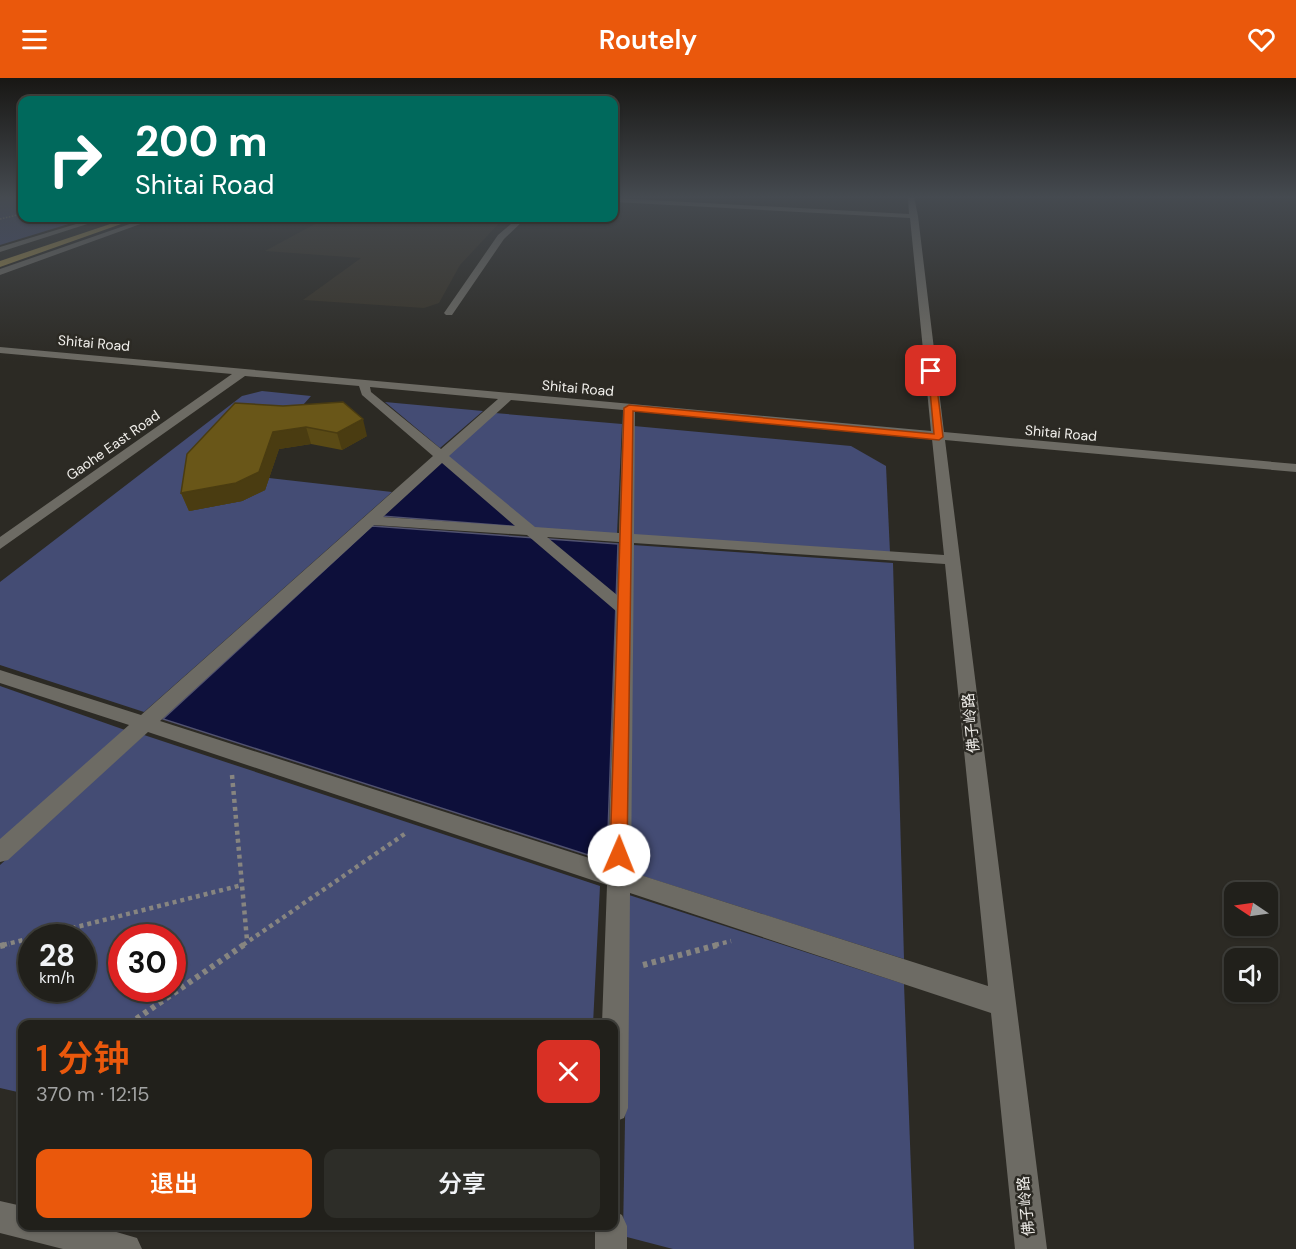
<!DOCTYPE html>
<html lang="zh">
<head>
<meta charset="utf-8">
<style>
  :root { --surface:#21201b; --page:#2d2d28; --text:#f1f3f6; --muted:#a2a3a3; --line:#3e3e3a; --accent:#ea580c }
  body { margin:0; font-family:"DM Sans","Noto Sans SC",sans-serif; background:var(--page); color:var(--text); height:100vh; display:flex; flex-direction:column; font-size:22px; white-space:nowrap }
  * { box-sizing:border-box; margin:0 }
  p { font-size:20px; color:var(--muted) }
  .icon { flex:none; width:33px; height:33px; fill:none; stroke:currentColor; stroke-width:2; stroke-linecap:round; stroke-linejoin:round }
  .map { position:relative; flex:1; overflow:hidden }
  .side { position:absolute; left:18px; top:942px; width:600px; height:210px; display:flex; flex-direction:column; background:var(--surface); border-radius:12px; box-shadow:0 2px 4px #0004,0 0 0 2px var(--line) }
  .side>* { flex:none }
  .top-card { position:absolute; left:18px; top:18px; width:600px; height:126px; border-radius:12px; box-shadow:0 2px 4px #0004,0 0 0 2px var(--line); background:#00695c; color:#fff; overflow:hidden }
  .needle { width:39px; rotate:283deg }
  .fabs { position:absolute; left:1224px; top:804px; display:grid; gap:12px }
  .fabs a { display:grid; place-items:center; width:54px; height:54px; border-radius:12px; background:var(--surface); box-shadow:0 2px 4px #0004,0 0 0 2px var(--line); font-size:30px }
  .speed { position:absolute; left:18px; top:846px; display:flex; gap:12px; font-size:30px; font-weight:700; text-align:center }
  .speed>* { display:grid; place-content:center; width:78px; height:78px; border-radius:50%; background:var(--surface); box-shadow:0 2px 4px #0004,0 0 0 2px var(--line); line-height:1 }
  .speed small { font-size:15px; font-weight:400 }
  .speed .limit { border:9px solid #d22; background:#fff; color:#111 }
  .pin { position:absolute; display:grid; place-items:center; width:51px; height:51px; color:#fff; margin:-26px; border-radius:12px; box-shadow:0 3px 9px #0006 }
  .me { position:absolute; width:66px; margin:-33px; rotate:1deg; stroke-linejoin:round; filter:drop-shadow(0 0 4px #0008) }
  .turn { display:flex; align-items:center; gap:21px; height:126px; padding:0 18px; font-size:27px }
  .turn .icon { width:78px; height:78px; stroke-width:2.5 }
  .turn b { display:block; font-size:42px; line-height:51px }
  .round { display:grid; place-items:center; flex:none; width:63px; height:63px; border-radius:12px; background:var(--page) }
  .overview { display:flex; align-items:center; justify-content:space-between; height:102px; padding:0 18px }
  h1 { font-size:36px; font-weight:600; line-height:45px; color:var(--accent) }
  .action { display:flex; gap:12px; margin-top:auto; padding:12px 18px }
  .action a { flex:1; height:69px; border-radius:12px; background:var(--accent); color:#fff; font-size:24px; font-weight:600; line-height:69px; text-align:center }
  .action a+a { background:var(--page); color:var(--text) }
  header { display:flex; justify-content:space-between; align-items:center; height:78px; padding:0 18px; background:var(--accent); color:#fff; font-size:27px; font-weight:600 }
  .map>svg:first-child { display:block }
</style>
</head>
<body>
<header><svg class="icon" aria-label="menu" viewBox="0 0 24 24"><path d="M4 6h16M4 12h16M4 18h16"/></svg>Routely<svg class="icon" aria-label="heart" viewBox="0 0 24 24"><path d="M12 20l-8-8c-3-5 5-10 8-4 3-6 11-1 8 4z"/></svg></header>
<div class="map">
<svg width="1296" height="1171" viewBox="0 0 1296 1171">
  <rect width="100%" height="100%" fill="#2c2a24"/>
  <polygon fill="#383328" points="326,140 470,140 503,141 460,187 439,225 424,230 303,222 361,180 265,173"/>
  <g fill="#444c74" fill-rule="evenodd">
    <polygon points="0,119 22,119 22,140 88,140 0,167"/>
    <polygon points="262,313 311,318 288,344 189,433 242,423 265,412 269,400 392,414 144,634 0,587 0,504 242,318"/>
    <polygon points="385,324 483,333 440,370"/>
    <polygon points="495,335 622,346 617,456 532,450 447,378"/>
    <polygon points="634,348 851,368 886,388 890,475 634,457"/>
    <polygon points="633,467 893,485 904,881 627,793"/>
    <polygon points="0,608 125,652 0,763"/>
    <path d="M144 657 600 808 593 946H22V1015L0 1010V787ZM32 860H82V910H32ZM122 860H172V910H122Z"/>
    <polygon points="629,817 904,906 914,1171 673,1171 623,1158"/>
  </g>
  <g fill="#0d0f3a" stroke="#51526f" stroke-width="1.5">
    <polygon points="443,381 522,449 381,438"/>
    <polygon points="372,448 618,466 607,783 163,641"/>
  </g>
  <g fill="none" stroke-linecap="round" stroke-linejoin="round">
    <polyline stroke="#878580" stroke-width="1.5" stroke-dasharray="1.5 1.5" stroke-linecap="butt" points="0,141 22,136"/>
    <g stroke="#878580" stroke-width="4.5" stroke-dasharray="4 4" stroke-linecap="butt">
      <polyline points="232,697 247,862"/>
      <polyline points="33,860 242,807"/>
      <polyline points="3,867 32,860"/>
      <polyline points="243,867 406,755"/>
      <polyline points="715,867 731,863"/>
    </g>
    <g stroke="#878580" stroke-width="6" stroke-dasharray="4.5 4.5" stroke-linecap="butt">
      <polyline points="0,868 9,866"/>
      <polyline points="643,887 721,866"/>
      <polyline points="129,946 245,866"/>
    </g>
    <g fill="#6d6b64" fill-rule="evenodd">
      <path d="M908 119H914L918 138 944 354 1296 386V394L945 362 1047 1171H1015L991 935 630 815 628 1030 624 1040 614 1044V946H602L607 807 148 654 8 782 0 784V761L129 647 0 605V592L141 637 433 378 362 317 359 308 245 298 0 471V459L232 296 0 275V269L931 353 910 140 614 124V120L909 136ZM370 309 498 321 441 371 371 314ZM511 322 623 332 619 455 535 449 449 378ZM635 333 932 361 944 477 634 456ZM442 385 515 448 383 439ZM374 447 527 457 616 533 608 786 160 643ZM547 459 619 464 617 517ZM634 465 945 486 988 908 631 794Z"/>
      <polygon points="96,140 106,140 0,174 0,169"/>
      <polygon points="147,140 157,140 0,197 0,191"/>
      <polygon points="518,140 526,140 504,161 452,237 446,237 444,235 498,157"/>
      <polygon points="0,1123 22,1128 22,1148 96,1148 137,1160 142,1171 63,1171 0,1155"/>
      <polygon points="614,1133 622,1137 627,1148 627,1171 595,1171 595,1148 614,1148"/>
    </g>
    <polygon fill="#9c8848" fill-rule="evenodd" points="128,140 138,140 0,189 0,183"/>
  </g>
  <polygon fill="#5a4a15" points="235,325 367,358 342,372 311,366 279,371 265,412 242,423 189,433 181,415"/>
  <g fill="#4a3c11">
    <polygon points="363,341 367,358 342,372 337,355"/>
    <polygon points="306,349 311,366 279,371 265,412 242,423 189,433 181,415 273,354"/>
  </g>
  <polygon fill="#695618" stroke="#4a3c11" stroke-width="1.5" points="343,324 363,341 337,355 306,349 273,354 259,394 236,405 181,415 187,376 235,325 283,328"/>
  <linearGradient id="sky" x2="0" y2="1"><stop stop-color="#181714"/><stop offset="0.42" stop-color="#454a50"/><stop offset="1" stop-color="#454a50" stop-opacity="0"/></linearGradient>
  <rect width="1296" height="283" fill="url(#sky)"/>
  <polygon fill="#ea580c" stroke="#983908" stroke-width="1.5" points="928,291 935,293 943,359 939,362 633,333 627,777 625,782 619,785 613,782 610,777 624,330 629,327 934,356"/>
  <g text-anchor="middle" dominant-baseline="central" stroke-width="5" stroke-linejoin="round" paint-order="stroke">
    <g font-size="14" fill="#f1efeb" stroke="#2c2a24">
      <text transform="translate(94 265) rotate(5)">Shitai Road</text>
      <text transform="translate(578 310) rotate(5)">Shitai Road</text>
      <text transform="translate(1061 355) rotate(5)">Shitai Road</text>
      <text transform="translate(113 367) rotate(-35)">Gaohe East Road</text>
    </g>
    <g font-size="15" fill="#f1efeb" stroke="#2c2a24">
      <text transform="translate(971 645) rotate(-96)">佛子岭路</text>
      <text transform="translate(1026 1128) rotate(-96)">佛子岭路</text>
    </g>
  </g>
</svg>
<div class="fabs">
<a><svg class="needle" viewBox="-14 -14 28 28"><path d="M0-13l5 13h-10z" fill="#e53935"/><path d="M0 13l5-13h-10z" fill="#a2a3a3"/></svg></a>
<a><svg class="icon" aria-label="sound" viewBox="0 0 24 24"><path d="M4 9h4l5-4v14l-5-4H4zM17 9q2 3 0 6"/></svg></a>
</div>
<div class="speed"><div>28<small>km/h</small></div><div class="limit">30</div></div>
<div class="pin" style="left:931px;top:293px;background:#d93025"><svg class="icon" aria-label="arrive" viewBox="0 0 24 24"><path d="M6 21V4h12l-3 4 3 4H6"/></svg></div>
<svg class="me" style="left:619px;top:777px" viewBox="-20 -20 40 40"><circle r="19" fill="#fff"/><path d="M0-13L10 11 0 6-10 11z" fill="#ea580c"/></svg>
<div class="top-card">
<div class="turn"><svg class="icon" aria-label="right" viewBox="0 0 24 24"><path d="M7 20v-9h11M14 6l5 5-5 5"/></svg><div><b>200 m</b>Shitai Road</div></div>
</div>
<section class="side">
<div class="overview"><div><h1>1 分钟</h1><p>370 m · 12:15</p></div><a class="round" style="background:#d93025;color:#fff"><svg class="icon" aria-label="close" viewBox="0 0 24 24"><path d="M6 6l12 12M18 6L6 18"/></svg></a></div>
<div class="action"><a>退出</a><a>分享</a></div>
</section>
</div>
</body>
</html>
